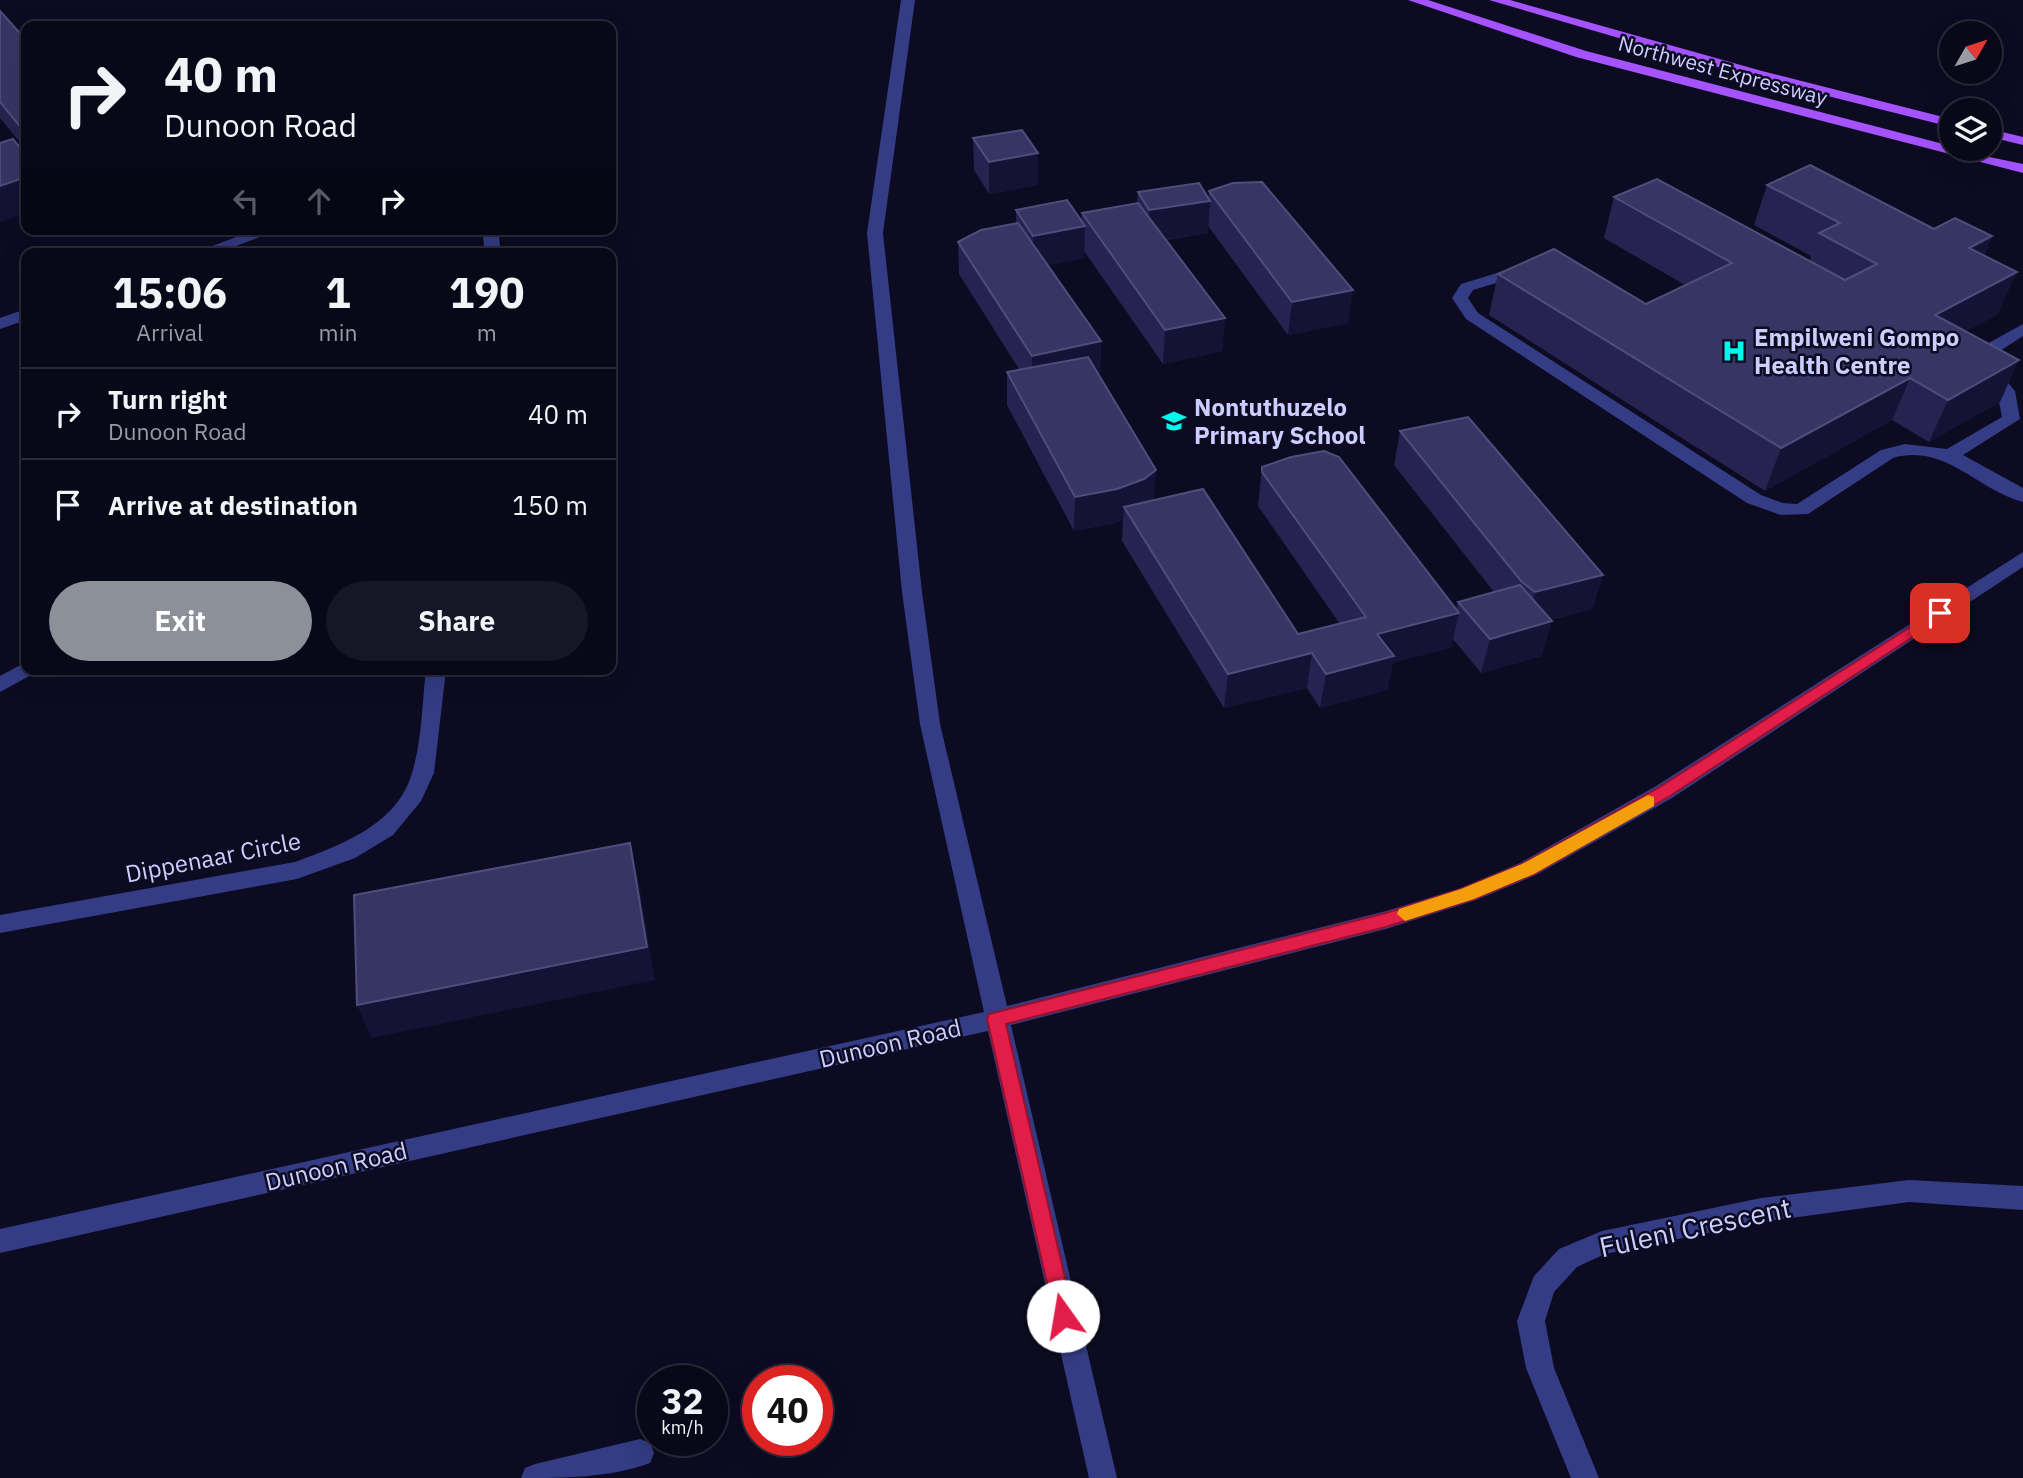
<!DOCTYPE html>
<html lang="en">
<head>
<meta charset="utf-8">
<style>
  :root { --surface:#090819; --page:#171626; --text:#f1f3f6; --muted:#999aa2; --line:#292938; --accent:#8c9099 }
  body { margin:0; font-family:"IBM Plex Sans",sans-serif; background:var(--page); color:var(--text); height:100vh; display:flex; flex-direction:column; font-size:26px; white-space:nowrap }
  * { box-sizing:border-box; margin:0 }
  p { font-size:23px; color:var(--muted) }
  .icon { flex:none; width:38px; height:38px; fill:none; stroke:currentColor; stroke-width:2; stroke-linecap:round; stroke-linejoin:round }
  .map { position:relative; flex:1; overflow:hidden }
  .panel { position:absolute; left:21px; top:248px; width:595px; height:427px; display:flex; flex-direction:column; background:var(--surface); border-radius:14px; box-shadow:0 7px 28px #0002,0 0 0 2px var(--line) }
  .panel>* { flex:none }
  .guide { position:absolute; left:21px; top:21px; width:595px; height:214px; border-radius:14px; box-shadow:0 7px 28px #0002,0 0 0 2px var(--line); background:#090819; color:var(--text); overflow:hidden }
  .needle { width:46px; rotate:51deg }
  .tools { position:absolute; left:1939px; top:21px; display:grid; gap:14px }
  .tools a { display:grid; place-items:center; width:63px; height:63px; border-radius:50%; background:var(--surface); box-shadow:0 7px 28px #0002,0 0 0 2px var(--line); font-size:35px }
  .speed { position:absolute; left:637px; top:1365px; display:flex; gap:14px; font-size:35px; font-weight:700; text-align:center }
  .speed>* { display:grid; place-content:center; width:91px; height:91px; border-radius:50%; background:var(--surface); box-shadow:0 7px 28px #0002,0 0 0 2px var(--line); line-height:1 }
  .speed small { font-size:18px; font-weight:400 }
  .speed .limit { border:10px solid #d22; background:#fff; color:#111 }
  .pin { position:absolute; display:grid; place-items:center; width:60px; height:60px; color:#fff; margin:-30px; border-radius:14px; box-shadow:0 4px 10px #0006 }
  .me { position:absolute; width:77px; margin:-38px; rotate:347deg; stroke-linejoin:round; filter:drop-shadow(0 0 5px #0008) }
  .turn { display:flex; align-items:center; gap:24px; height:147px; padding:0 28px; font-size:32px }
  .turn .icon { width:91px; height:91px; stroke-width:2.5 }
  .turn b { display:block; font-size:49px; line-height:60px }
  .lanes { display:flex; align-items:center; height:66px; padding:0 28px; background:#0003; justify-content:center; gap:35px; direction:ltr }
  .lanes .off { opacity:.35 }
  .eta { display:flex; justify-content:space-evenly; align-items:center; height:119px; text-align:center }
  .eta b { font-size:42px; font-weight:700; line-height:49px }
  .action { display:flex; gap:14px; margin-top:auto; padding:14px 28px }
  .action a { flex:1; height:80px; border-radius:42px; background:var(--accent); color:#fff; font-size:28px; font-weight:700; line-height:80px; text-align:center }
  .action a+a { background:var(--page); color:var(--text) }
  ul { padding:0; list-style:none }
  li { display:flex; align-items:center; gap:21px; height:91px; padding:0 28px; border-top:2px solid var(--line) }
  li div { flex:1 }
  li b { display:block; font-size:26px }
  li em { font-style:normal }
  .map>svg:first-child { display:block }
</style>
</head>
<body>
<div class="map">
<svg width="2023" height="1478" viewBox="0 0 2023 1478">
  <rect width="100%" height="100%" fill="#0c0b21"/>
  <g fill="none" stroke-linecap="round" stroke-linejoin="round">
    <g fill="#333c84" fill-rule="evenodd">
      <polygon points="901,0 915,0 883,233 922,592 940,724 1007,1006 1386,911 1461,888 1520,863 1656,786 2023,552 2023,567 1672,798 1536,875 1476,900 1386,929 1011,1025 1117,1478 1089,1478 988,1031 0,1253 0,1229 984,1012 920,724 902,592 867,233"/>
      <polygon points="257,229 281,229 215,254 191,254"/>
      <polygon points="477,229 493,229 499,237 501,254 485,254 483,237"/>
      <path d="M1523 265 1529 267V273L1473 290 1468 298 1478 313 1761 495 1783 503 1797 504 1881 450 1905 444 1947 449 2002 417 1997 392 1974 362 1985 345 2023 324V336L1997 353 1991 362 2015 391 2020 419 1963 455 2023 488V502C1977 490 1945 443 1893 458L1808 514 1781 515 1747 503 1466 319 1452 298 1461 284Z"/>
      <polygon points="26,309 26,320 0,329 0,318"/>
      <polygon points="26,662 26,670 35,670 33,674 0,692 0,676"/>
      <path d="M426 670H446L434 773 421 801 393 835 355 858 297 879 0 933V915L295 862C341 845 397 825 412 773 422 741 422 703 426 670Z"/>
      <polygon points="1909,1180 2023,1186 2023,1210 1909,1202 1761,1222 1605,1254 1577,1267 1554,1292 1545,1321 1554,1368 1599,1478 1571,1478 1526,1368 1517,1321 1534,1276 1559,1249 1602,1231 1761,1198"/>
      <path d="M640 1439 650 1443 654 1453 650 1463C608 1478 565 1478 521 1478L525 1468 535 1464Z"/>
    </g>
    <g fill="#a453ff" fill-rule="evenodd">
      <polygon points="1408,0 1428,0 1586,51 1951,146 1951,149 2023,164 2023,173 1576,57"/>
      <polygon points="1489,0 1510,0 1762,71 1951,119 1951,127 1752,77"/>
      <polygon points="1990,129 2023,137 2023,145 1990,137"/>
    </g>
  </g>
  <g fill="#262350">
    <polygon points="0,11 26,40 26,150 0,118"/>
    <polygon points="973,138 1038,153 1038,185 989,194 974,170"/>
    <polygon points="1767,185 1934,229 1992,236 1984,256 1998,314 1966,331 2000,402 1929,442 1892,420 1765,491 1489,315 1498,274 1646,304 1685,285 1604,238 1614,197 1810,261 1811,256 1754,225"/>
    <polygon points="1209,191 1348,323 1288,335 1208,226 1208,233 1166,240 1225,318 1222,351 1163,364 1084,251 1084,258 1048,265 1101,341 1100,374 1098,375 1154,500 1298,634 1340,624 1258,506 1262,467 1456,610 1458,602 1494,592 1394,465 1400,431 1603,575 1592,609 1550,620 1542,656 1481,673 1453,639 1451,648 1393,662 1387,690 1320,708 1307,688 1224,708 1122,541 1123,520 1115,523 1074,531 1007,405 1007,372 1019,369 959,274 958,242 1016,223 1016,210 1081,221 1082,213 1137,203 1138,192 1208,198"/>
  </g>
  <g fill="#141235">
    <polygon points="1038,153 1038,185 989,194 989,162"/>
    <polygon points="26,177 26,214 0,222 0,186"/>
    <polygon points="1210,201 1208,233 1147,242 1149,210"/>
    <polygon points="1085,226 1084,258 1033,268 1033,236"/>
    <polygon points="1992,236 1975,278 1969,248"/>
    <polygon points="2017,272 1998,314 1918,357 1935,315"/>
    <polygon points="1353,290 1348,323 1288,335 1292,302"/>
    <polygon points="1225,318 1222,351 1163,364 1165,330"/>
    <polygon points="1101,341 1100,374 1032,389 1032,356"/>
    <polygon points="2019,360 2000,402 1929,442 1948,400"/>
    <polygon points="1910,378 1892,420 1765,491 1781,448"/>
    <polygon points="1156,470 1154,504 1124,507 1123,520 1115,523 1074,531 1075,497"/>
    <polygon points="1603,575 1592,609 1526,626 1535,592"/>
    <polygon points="1459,613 1451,648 1393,662 1387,690 1320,708 1326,674 1377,634"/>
    <polygon points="1552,621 1542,656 1481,673 1490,639"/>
    <polygon points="1312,653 1307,688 1224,708 1228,674"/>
    <polygon points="630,843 638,877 655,980 371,1038 357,1005"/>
  </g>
  <g fill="#373563" stroke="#4f4d7b" stroke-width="2">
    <polygon points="0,11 26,40 26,134 0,102"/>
    <polygon points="1022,130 1038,153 989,162 973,138"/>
    <polygon points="13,139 26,155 26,177 0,186 0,143"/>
    <polygon points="1810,165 1934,229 1955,218 1992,236 1969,248 2017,272 1935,315 2019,360 1948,400 1910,378 1781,448 1498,274 1554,249 1646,304 1732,263 1614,197 1657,179 1845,280 1877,264 1819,233 1840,223 1767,185"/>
    <polygon points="1262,182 1353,290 1292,302 1209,191 1233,183"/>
    <polygon points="1199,183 1210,201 1149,210 1138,192"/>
    <polygon points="1067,200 1085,226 1033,236 1016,210"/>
    <polygon points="1138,203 1225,318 1165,330 1082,213"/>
    <polygon points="1018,223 1101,341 1032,356 958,242 981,230"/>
    <polygon points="1088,357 1156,470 1144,479 1117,489 1075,497 1007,372"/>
    <polygon points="1468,417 1603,575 1535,592 1521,581 1400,431"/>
    <polygon points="1324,451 1339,457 1459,613 1377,634 1394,656 1326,674 1312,653 1228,674 1124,507 1203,489 1298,634 1366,617 1262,472 1262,467 1291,457"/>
    <polygon points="1520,585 1552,621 1490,639 1458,602"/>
    <polygon points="630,843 647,947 357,1005 354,895"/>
  </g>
  <polygon fill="#e11d48" stroke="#92132f" stroke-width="2" points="1940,608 1947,613 1945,616 1670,796 1534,874 1474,899 1386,927 1006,1024 1074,1316 1071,1323 1063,1325 1056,1323 987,1019 989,1014 1386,913 1461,889 1522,864 1658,788"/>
  <polygon fill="#f59e0b" points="1648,795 1654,797 1654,806 1534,874 1474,899 1405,921 1397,914 1399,909 1461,889 1522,864"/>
  <defs>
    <g id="hospital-bare" transform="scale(1.89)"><path d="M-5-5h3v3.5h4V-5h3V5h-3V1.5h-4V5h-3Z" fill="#00f7ea" stroke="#0c0b21" stroke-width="2.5" paint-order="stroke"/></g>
    <g id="school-bare" transform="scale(1.89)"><path d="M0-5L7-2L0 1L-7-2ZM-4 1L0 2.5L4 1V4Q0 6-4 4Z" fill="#00f7ea" stroke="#0c0b21" stroke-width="2.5" paint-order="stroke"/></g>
  </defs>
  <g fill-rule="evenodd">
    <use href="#hospital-bare" x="1734" y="351"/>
    <use href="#school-bare" x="1174" y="421"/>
  </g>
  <g text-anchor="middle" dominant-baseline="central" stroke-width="5" stroke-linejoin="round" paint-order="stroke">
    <g font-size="21" fill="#ccceff" stroke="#0c0b21">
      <text transform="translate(1723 70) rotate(15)">Northwest Expressway</text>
    </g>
    <g font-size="24" font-weight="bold" fill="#ccceff" stroke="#0c0b21" text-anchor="start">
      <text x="1754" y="337">Empilweni Gompo<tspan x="1754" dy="28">Health Centre</tspan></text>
      <text x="1194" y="407">Nontuthuzelo<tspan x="1194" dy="28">Primary School</tspan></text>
    </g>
    <g font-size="24" fill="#ccceff" stroke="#0c0b21">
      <text transform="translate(213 857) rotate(-11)">Dippenaar Circle</text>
      <text transform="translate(890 1043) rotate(-13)">Dunoon Road</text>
      <text transform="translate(336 1166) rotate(-13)">Dunoon Road</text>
    </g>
    <g font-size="28" fill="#ccceff" stroke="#0c0b21">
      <text transform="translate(1695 1227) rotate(-12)">Fuleni Crescent</text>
    </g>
  </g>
</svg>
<div class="tools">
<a><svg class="needle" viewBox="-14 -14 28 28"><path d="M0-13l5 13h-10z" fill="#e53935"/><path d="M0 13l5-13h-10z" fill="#999aa2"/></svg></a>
<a><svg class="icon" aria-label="layers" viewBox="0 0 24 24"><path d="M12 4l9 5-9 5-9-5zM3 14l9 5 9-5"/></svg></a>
</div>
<div class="speed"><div>32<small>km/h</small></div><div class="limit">40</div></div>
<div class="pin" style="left:1940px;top:613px;background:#d93025"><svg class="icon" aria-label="arrive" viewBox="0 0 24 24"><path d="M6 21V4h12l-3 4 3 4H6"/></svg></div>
<svg class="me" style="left:1063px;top:1316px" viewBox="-20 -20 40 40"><circle r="19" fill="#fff"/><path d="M0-13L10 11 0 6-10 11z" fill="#e11d48"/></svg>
<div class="guide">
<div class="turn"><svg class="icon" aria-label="right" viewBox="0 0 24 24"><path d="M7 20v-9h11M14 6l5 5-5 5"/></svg><div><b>40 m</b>Dunoon Road</div></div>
<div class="lanes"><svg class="icon off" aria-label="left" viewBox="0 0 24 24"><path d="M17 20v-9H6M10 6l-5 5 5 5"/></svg><svg class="icon off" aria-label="ahead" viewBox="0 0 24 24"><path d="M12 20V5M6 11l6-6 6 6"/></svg><svg class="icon" aria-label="right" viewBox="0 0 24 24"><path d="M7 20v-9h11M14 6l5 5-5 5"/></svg></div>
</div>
<section class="panel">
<div class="eta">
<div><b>15:06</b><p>Arrival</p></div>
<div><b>1</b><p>min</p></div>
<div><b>190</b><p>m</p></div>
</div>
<ul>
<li><svg class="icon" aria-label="right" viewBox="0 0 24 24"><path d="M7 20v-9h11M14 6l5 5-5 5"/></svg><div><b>Turn right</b><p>Dunoon Road</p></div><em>40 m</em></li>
<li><svg class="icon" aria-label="arrive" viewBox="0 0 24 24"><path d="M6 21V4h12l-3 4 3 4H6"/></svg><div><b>Arrive at destination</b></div><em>150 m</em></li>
</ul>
<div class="action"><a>Exit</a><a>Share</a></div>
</section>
</div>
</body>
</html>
